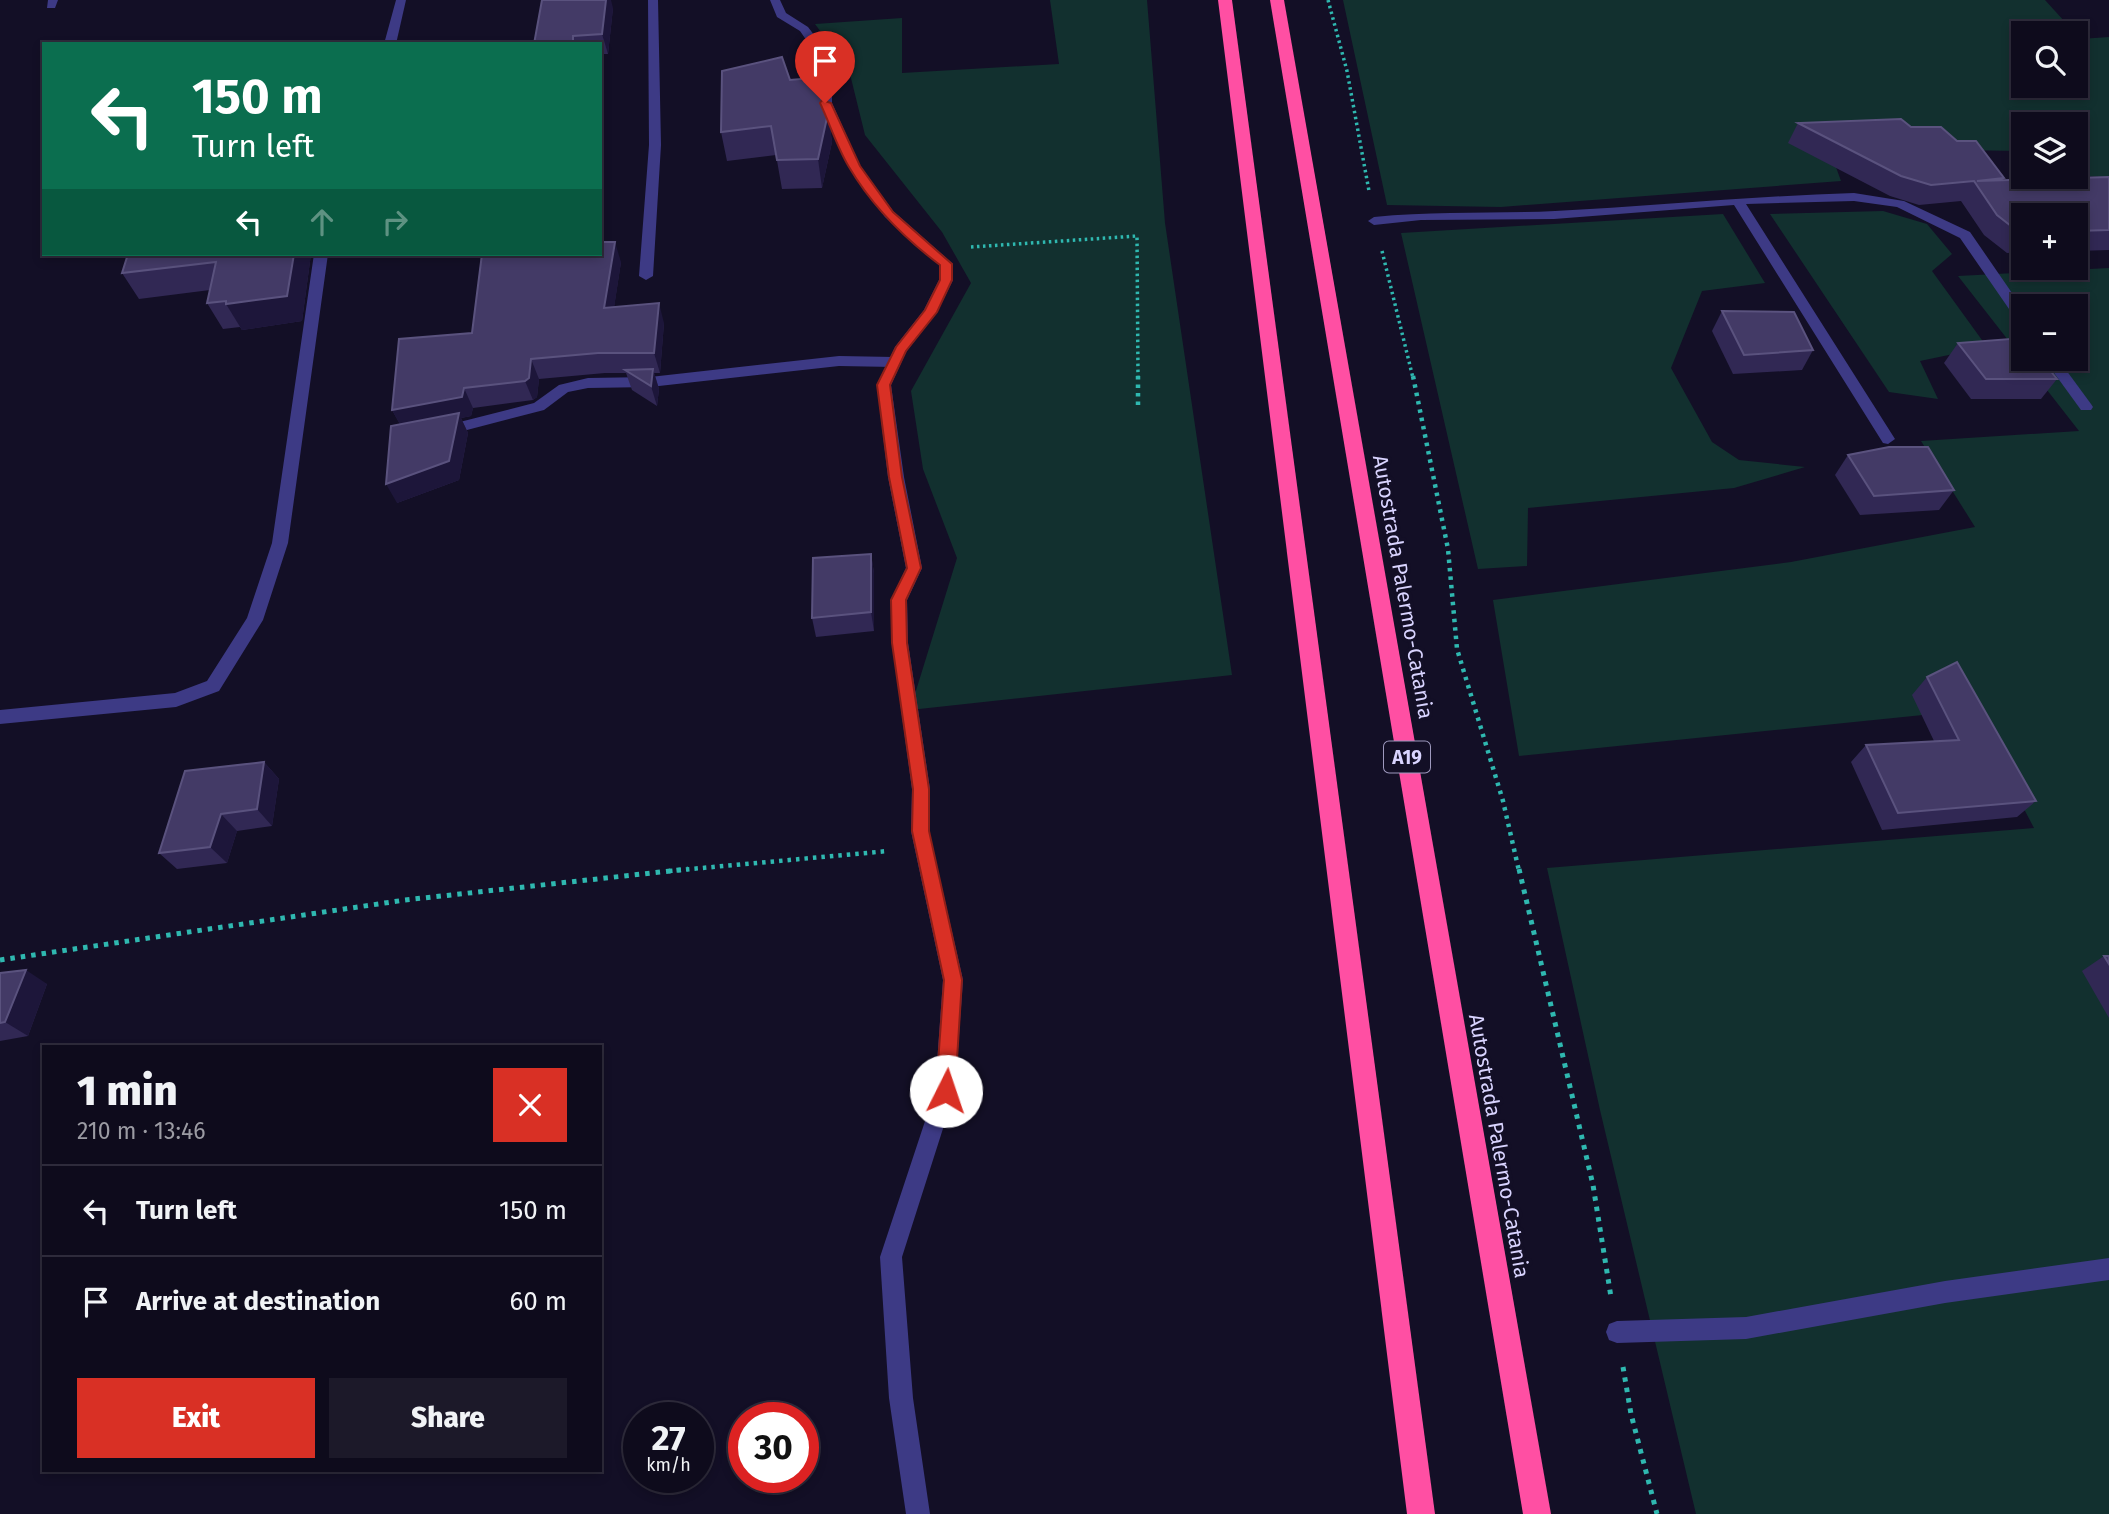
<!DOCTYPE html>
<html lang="en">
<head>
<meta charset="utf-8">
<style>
  :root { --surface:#0e0b1c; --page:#1c1929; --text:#f1f3f6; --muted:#9b9ba3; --line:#2e2b3b; --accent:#d93025 }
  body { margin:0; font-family:"Fira Sans",sans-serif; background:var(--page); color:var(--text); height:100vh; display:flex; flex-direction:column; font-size:26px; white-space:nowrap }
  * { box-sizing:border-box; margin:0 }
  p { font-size:23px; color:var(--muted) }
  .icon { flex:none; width:38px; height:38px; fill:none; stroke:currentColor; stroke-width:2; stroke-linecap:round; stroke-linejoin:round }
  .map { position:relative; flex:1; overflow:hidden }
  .sheet { position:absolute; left:42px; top:1045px; width:560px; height:427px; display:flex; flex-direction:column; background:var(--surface); border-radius:0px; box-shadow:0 4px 10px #0003,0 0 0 2px var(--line) }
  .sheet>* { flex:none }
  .banner { position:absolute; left:42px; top:42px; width:560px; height:214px; border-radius:0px; box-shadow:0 4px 10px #0003,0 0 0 2px var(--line); background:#0b6e4f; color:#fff; overflow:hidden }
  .fabs { position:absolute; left:2011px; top:21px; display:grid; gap:14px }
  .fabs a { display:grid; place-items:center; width:77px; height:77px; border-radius:0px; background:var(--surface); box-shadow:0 4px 10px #0003,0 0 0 2px var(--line); font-size:35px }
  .speed { position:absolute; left:623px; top:1402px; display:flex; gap:14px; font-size:35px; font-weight:700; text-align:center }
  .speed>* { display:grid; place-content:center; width:91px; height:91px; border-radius:50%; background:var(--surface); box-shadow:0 4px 10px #0003,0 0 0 2px var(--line); line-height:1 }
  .speed small { font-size:18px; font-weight:400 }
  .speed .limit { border:10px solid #d22; background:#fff; color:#111 }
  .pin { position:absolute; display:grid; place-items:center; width:60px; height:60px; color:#fff; margin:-72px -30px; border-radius:50% 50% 50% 0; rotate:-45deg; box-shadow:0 0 7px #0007 }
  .pin .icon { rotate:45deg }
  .me { position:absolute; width:77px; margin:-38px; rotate:4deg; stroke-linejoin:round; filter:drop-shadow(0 0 5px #0008) }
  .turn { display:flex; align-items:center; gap:24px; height:147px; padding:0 35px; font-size:32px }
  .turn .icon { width:91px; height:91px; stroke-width:2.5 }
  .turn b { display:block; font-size:49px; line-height:60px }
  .lanes { display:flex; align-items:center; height:66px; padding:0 35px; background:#0003; justify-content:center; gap:35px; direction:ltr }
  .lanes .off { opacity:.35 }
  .round { display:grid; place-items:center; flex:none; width:74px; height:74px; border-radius:0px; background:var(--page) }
  .overview { display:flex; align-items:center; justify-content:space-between; height:119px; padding:0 35px }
  h1 { font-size:42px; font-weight:800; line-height:52px }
  .primary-button { display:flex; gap:14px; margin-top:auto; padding:14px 35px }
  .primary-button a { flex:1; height:80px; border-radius:0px; background:var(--accent); color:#fff; font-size:28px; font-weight:800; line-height:80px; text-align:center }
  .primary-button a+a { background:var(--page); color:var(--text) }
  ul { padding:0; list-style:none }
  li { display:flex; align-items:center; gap:21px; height:91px; padding:0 35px; border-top:2px solid var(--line) }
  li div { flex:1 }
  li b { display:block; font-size:26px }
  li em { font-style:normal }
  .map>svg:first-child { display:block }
</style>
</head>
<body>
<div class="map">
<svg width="2109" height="1514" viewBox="0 0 2109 1514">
  <rect width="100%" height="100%" fill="#130f26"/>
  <g fill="#12302f" fill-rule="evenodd">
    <polygon points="1050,0 1147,0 1165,223 1232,675 910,710 957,558 923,469 911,391 971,283 942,232 865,135 849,70 815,24 902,18 902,73 1059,64"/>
    <polygon points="1343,0 2045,0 2075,33 2023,33 2023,86 2076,86 2076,34 2080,39 2109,37 2109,177 2076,176 2076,124 2023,124 2023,151 1953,150 1824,134 1841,181 1501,207 1387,205"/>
    <polygon points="1883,211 1927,224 1952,254 1932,271 1987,347 1920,361 1938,399 1889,392 1770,214"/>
    <polygon points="1723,214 1765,283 1702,291 1671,368 1712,442 1739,460 1805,467 1734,488 1528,508 1527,566 1478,569 1401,233"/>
    <path d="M2109 268V1514H1696L1600 1110 1547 868 2034 828 1972 710 1519 756 1493 600 1791 562 1975 527 1921 441 2079 431 1958 276ZM2023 306H2076V359H2023Z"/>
  </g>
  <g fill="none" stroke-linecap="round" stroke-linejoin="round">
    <g stroke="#2fb8b0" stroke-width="3.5" stroke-dasharray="2.5 3.5" stroke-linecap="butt">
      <polyline points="1328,0 1347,71 1369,191"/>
      <polyline points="971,247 1137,236 1138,378"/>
      <polyline points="1382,251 1413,378"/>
    </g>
    <g stroke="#2fb8b0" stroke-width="4.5" stroke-dasharray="3.5 5" stroke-linecap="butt">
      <polyline points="1138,376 1138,410"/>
      <polyline points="1413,376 1448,549 1457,649 1503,801 1519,871"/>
      <polyline points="669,871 888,851"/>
    </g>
    <g stroke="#2fb8b0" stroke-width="5" stroke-dasharray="4.5 6" stroke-linecap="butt">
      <polyline points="1519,869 1593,1185 1611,1297"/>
      <polyline points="0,960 405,900 688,869"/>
      <polyline points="1623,1367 1631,1414 1657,1514"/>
    </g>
    <g fill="#3d3a85" fill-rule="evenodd">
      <polygon points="48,0 58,0 55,8 47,8"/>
      <path d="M1854 193 1904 201 1970 232 2023 309V323L2018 322 1960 238 1897 207 1854 201 1746 204 1895 439 1888 444 1883 443 1734 205 1554 219 1421 220 1374 225 1368 221 1374 217C1435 211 1495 214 1555 211 1655 206 1754 196 1854 193Z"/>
      <polygon points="839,356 894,357 901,362 894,367 839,366 650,387 588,388 568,392 544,410 444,436 437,431 444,426 534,403 559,385 588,378 650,377"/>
      <polygon points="2044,359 2058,359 2091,404 2093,407 2091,410 2081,410"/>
      <polygon points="2109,1258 2109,1280 1945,1303 1746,1339 1617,1343 1609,1340 1606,1332 1609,1324 1617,1321 1746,1317 1945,1281"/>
    </g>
    <g fill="#3d3a85" fill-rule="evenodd">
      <polygon points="396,0 406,0 396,44 384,44"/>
      <polygon points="648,0 658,0 661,145 653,276 646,280 639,276 649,145"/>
      <polygon points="770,0 780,0 786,13 808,27 821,44 832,74 832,103 860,166 893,211 953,264 953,280 937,312 906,352 891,385 904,477 922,568 907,600 908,643 930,789 929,831 963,980 955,1091 902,1257 913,1398 930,1514 906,1514 889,1398 880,1257 935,1091 943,980 911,831 912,789 892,643 891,600 906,568 888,477 877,385 895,347 924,310 939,280 939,265 885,217 848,166 820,103 820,74 809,44 800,31 777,17"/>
      <polygon points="314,254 328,254 288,543 263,620 219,691 176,707 0,724 0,710 175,693 207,681 247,618 272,543"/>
    </g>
    <g fill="#ff4fa3" fill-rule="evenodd">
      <polygon points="1218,0 1232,0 1435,1514 1407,1514"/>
      <polygon points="1270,0 1284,0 1551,1514 1523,1514"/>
    </g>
  </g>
  <g fill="#312854">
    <polygon points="613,8 608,54 600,54 600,44 534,44"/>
    <polygon points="790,80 828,113 832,142 822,188 782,189 776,155 727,161 721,132"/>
    <polygon points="1798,123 1911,127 1957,141 2004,178 2003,180 2109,177 2109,250 2076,251 2076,215 2023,215 2023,252 2007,253 1984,235 1961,201 1919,205 1890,196 1788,143"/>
    <polygon points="128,254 311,254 302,321 242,330 240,327 223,329 207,303 210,290 139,299 122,273"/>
    <polygon points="480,254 600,254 621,262 614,307 664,323 660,373 654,373 659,389 657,406 632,390 626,373 605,373 539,379 537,397 533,400 473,408 471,416 461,418 468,433 459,480 397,503 400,424 392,410 472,333 481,258"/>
    <polygon points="1722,311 1813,350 1802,370 1733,374 1712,331"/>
    <polygon points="1958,343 2057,379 2041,399 1971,399 1944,363"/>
    <polygon points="1848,455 1954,490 1939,510 1860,515 1835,475"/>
    <polygon points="871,554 874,573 874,631 816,637 812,618"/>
    <polygon points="1927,677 2036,801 2017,817 1882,830 1851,762 1866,745 1934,741 1912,695"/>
    <polygon points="264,762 279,779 272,826 237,831 227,863 177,869 159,853"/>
    <polygon points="2104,956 2109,956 2109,1018 2082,971"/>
    <polygon points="0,973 47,984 28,1036 0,1041"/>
  </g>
  <g fill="#1d163a">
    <polygon points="606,0 611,0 613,8 608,54 602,34"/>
    <polygon points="828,113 832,142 822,188 818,159"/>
    <polygon points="615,242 621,262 611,328 604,308"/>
    <polygon points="294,254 311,254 302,321 242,330 226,304"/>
    <polygon points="659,303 664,323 660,373 654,353"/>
    <polygon points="531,359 539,379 537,397 533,400 525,381"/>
    <polygon points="653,369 659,389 657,406 651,386"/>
    <polygon points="464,388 473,408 471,416 461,418 468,433 459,480 397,503 386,484 403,430 392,410"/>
    <polygon points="871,554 874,573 874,631 871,612"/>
    <polygon points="264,762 279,779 272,826 257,809"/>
    <polygon points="221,814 237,831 227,863 210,847"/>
    <polygon points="26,970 47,984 28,1036 5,1022"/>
  </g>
  <g fill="#433a66" stroke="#5a527e" stroke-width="2">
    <polygon points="542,0 606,0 602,34 573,36 573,44 534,44"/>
    <polygon points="782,57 790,80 812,78 828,113 818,159 777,160 771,126 721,132 722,71"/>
    <polygon points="1901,119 1911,127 1941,127 1957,141 1976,141 2004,178 1977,181 2109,177 2109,230 2076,231 2076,215 2023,215 2023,233 2020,233 1997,215 1974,181 1931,185 1901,176 1798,123"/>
    <polygon points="600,242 615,242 604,308 659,303 654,353 598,353 531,359 529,378 525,381 464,388 462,397 392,410 399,339 472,333 482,254 600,254"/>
    <polygon points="128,254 294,254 287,296 226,304 226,301 207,303 216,262 122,273"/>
    <polygon points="1722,311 1794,312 1813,350 1744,355"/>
    <polygon points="2023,338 2023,359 2041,359 2057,379 1986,379 1958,343"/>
    <polygon points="653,369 651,386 625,370"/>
    <polygon points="459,413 449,461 386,484 391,426"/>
    <polygon points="1889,447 1928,447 1954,490 1874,496 1848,455"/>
    <polygon points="871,554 871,612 812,618 813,558"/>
    <polygon points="1957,662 2036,801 1898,813 1866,745 1959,740 1927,677"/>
    <polygon points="264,762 257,809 221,814 210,847 159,853 185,771"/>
    <polygon points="2104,956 2109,956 2109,964"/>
    <polygon points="26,970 5,1022 0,1023 0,973"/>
  </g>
  <path fill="#d93025" stroke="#8d1f18" stroke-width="2" d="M822 100 831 103 860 166 893 212 952 264V280L937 312 906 351 890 385 902 477 921 568 906 600 907 643 929 789V831L962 980 955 1091 952 1098 946 1100 939 1098 936 1091 944 980 912 831 913 789 892 643 891 600 907 568 889 477 877 385 896 347 925 310 940 280V265C904 238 872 206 849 167 837 147 830 124 820 103Z"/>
  <g text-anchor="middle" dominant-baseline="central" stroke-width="7" stroke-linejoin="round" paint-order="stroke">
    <rect fill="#130f26" stroke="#9e99be" stroke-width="2" x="1384" y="741.5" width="46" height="31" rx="5"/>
    <g font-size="19" font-weight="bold" fill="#d9d4ff">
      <text x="1407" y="757">A19</text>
    </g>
    <g font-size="21" fill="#d9d4ff" stroke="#130f26">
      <text transform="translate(1403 587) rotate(80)">Autostrada Palermo-Catania</text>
      <text transform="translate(1499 1146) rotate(80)">Autostrada Palermo-Catania</text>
    </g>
  </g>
</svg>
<div class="fabs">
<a><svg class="icon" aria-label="search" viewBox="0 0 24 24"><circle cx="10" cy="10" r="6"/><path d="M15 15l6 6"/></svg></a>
<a><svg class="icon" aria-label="layers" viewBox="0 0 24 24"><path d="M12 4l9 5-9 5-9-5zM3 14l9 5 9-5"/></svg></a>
<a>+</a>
<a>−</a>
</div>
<div class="speed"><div>27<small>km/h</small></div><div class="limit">30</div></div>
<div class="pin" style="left:825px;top:103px;background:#d93025"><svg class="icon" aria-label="arrive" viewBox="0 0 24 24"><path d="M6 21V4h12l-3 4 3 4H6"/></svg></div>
<svg class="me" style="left:946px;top:1091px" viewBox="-20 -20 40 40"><circle r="19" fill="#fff"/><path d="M0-13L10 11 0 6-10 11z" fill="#d93025"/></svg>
<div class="banner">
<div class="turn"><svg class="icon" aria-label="left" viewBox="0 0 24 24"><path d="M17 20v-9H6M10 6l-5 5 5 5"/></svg><div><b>150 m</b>Turn left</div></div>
<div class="lanes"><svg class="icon" aria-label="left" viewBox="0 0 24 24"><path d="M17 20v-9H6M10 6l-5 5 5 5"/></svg><svg class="icon off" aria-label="ahead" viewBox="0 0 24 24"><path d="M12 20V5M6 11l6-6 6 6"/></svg><svg class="icon off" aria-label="right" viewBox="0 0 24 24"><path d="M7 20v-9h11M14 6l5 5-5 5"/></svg></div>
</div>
<section class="sheet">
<div class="overview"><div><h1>1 min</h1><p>210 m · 13:46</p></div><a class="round" style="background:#d93025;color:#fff"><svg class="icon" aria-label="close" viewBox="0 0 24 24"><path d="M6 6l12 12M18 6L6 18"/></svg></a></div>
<ul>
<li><svg class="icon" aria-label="left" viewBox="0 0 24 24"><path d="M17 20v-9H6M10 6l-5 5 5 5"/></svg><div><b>Turn left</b></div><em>150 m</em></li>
<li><svg class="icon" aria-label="arrive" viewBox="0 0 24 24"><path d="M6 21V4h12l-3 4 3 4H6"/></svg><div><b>Arrive at destination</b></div><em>60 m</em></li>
</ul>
<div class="primary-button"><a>Exit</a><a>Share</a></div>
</section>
</div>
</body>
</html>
